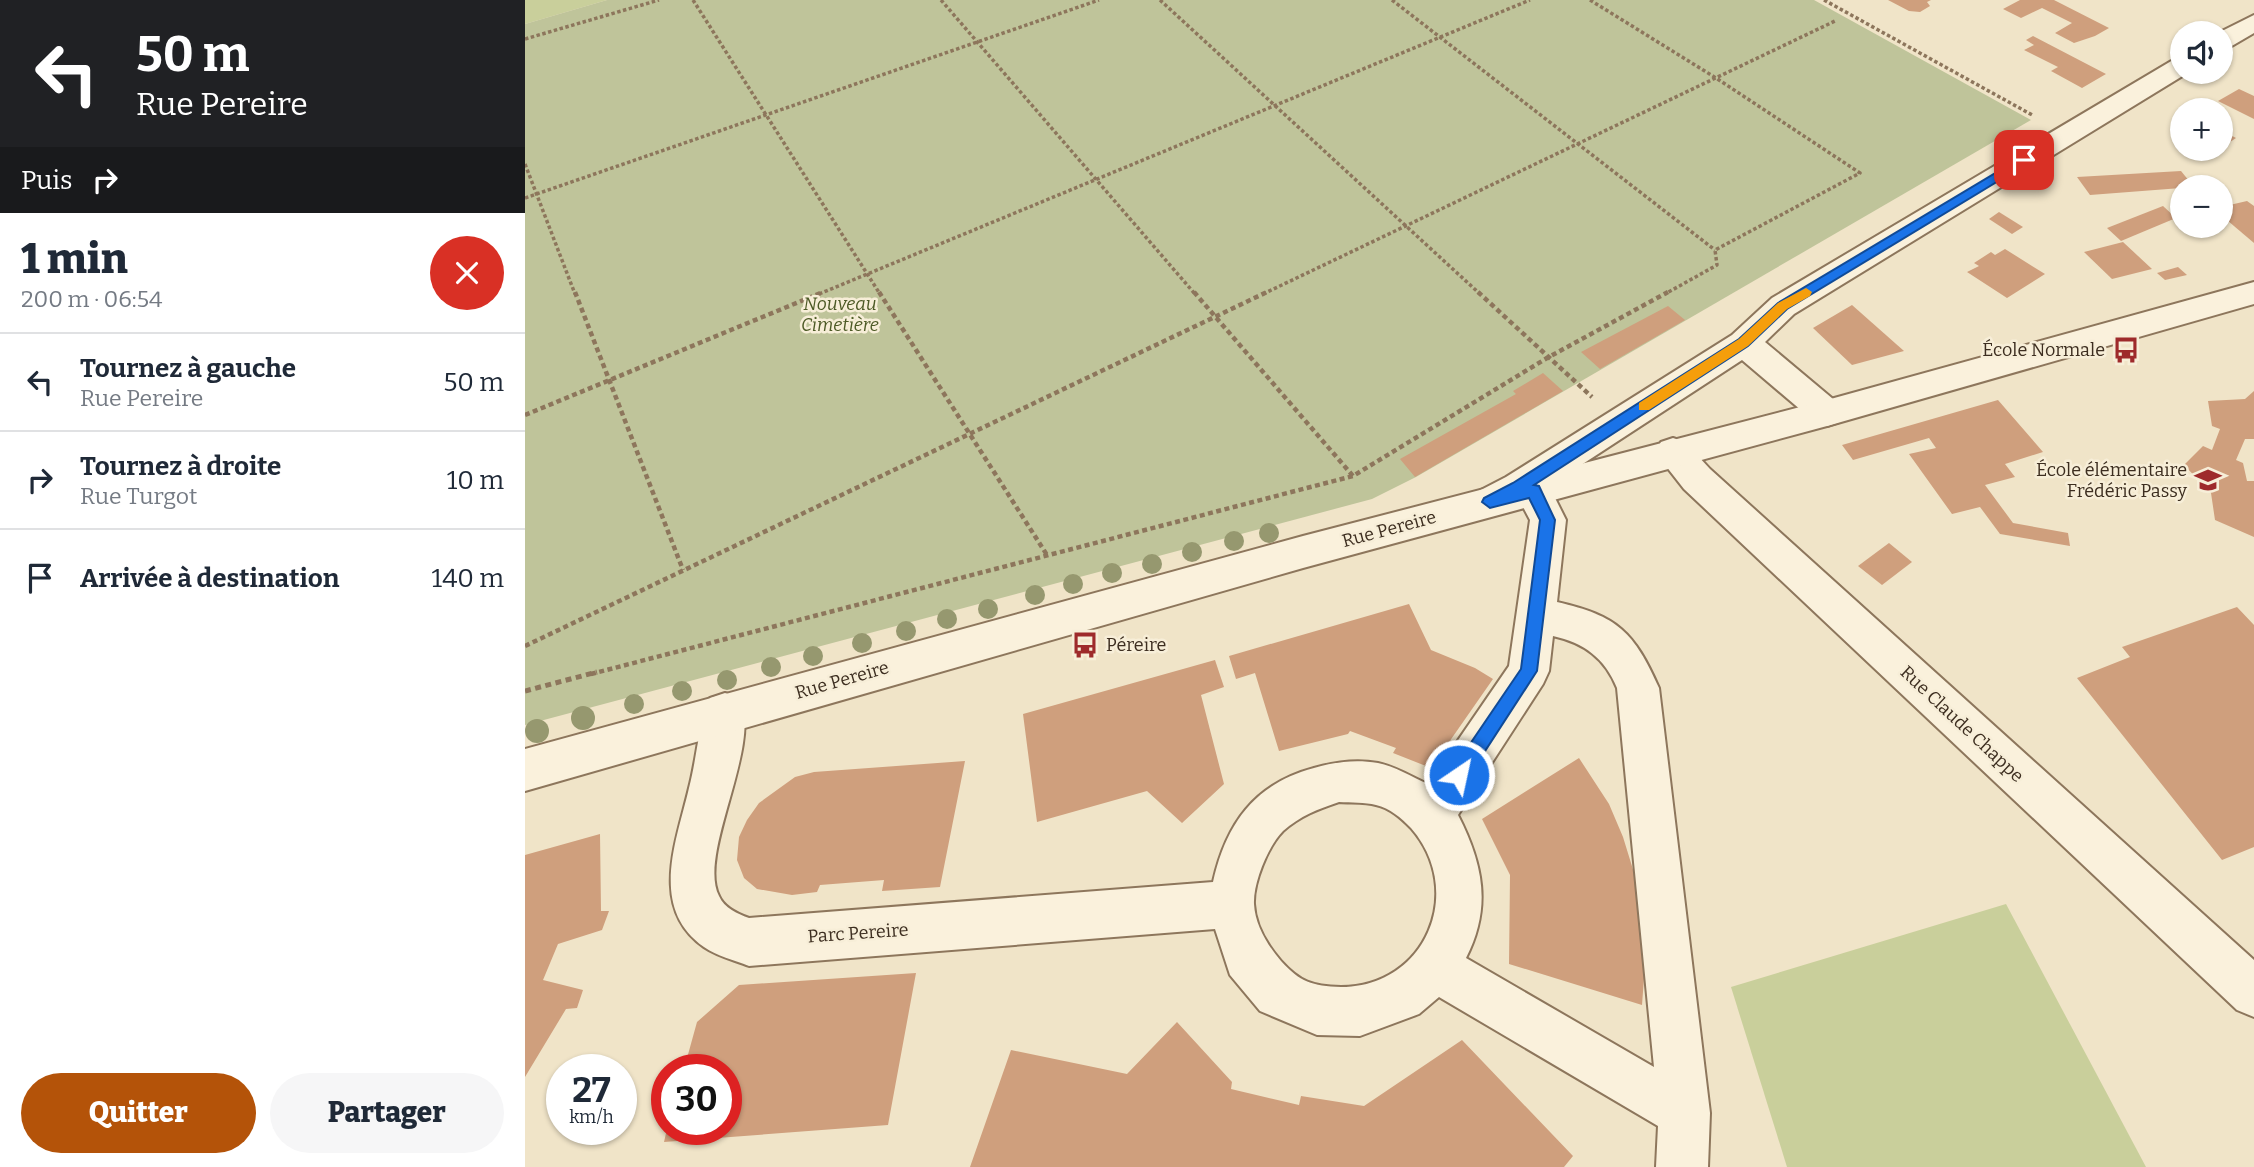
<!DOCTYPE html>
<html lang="fr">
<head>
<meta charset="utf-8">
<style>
  :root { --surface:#fff; --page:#f6f6f7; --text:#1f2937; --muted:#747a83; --line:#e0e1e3; --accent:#b45309 }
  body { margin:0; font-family:Bitter,serif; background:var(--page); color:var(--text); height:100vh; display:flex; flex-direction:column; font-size:26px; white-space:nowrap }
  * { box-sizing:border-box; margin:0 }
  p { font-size:23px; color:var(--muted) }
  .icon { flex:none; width:38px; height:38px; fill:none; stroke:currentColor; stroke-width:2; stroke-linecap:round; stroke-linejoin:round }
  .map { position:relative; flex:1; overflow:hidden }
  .sheet { display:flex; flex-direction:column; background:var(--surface); width:525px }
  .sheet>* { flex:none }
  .banner { background:#202124; color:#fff; overflow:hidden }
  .controls { position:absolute; left:1645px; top:21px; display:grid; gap:14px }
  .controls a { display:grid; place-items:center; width:63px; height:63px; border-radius:50%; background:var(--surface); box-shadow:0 2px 5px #0004; font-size:35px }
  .speed { position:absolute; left:21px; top:1054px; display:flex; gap:14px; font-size:35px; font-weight:700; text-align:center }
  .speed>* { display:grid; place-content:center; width:91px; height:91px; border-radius:50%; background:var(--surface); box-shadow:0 2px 5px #0004; line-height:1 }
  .speed small { font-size:18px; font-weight:400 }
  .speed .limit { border:10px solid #d22; background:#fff; color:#111 }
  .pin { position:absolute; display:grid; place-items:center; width:60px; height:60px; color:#fff; margin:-30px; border-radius:14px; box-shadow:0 4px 10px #0006 }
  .me { position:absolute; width:77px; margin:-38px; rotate:34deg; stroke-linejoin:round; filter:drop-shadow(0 0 5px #0008) }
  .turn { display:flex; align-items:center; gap:24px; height:147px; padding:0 21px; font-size:32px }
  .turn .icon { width:91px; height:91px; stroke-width:2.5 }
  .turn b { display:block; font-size:49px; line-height:60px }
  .then { display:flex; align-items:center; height:66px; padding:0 21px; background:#0003; gap:14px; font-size:26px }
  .round { display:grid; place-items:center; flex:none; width:74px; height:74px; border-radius:37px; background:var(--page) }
  .headline { display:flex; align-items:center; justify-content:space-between; height:119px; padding:0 21px }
  h1 { font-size:42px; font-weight:800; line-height:52px }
  .primary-button { display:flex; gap:14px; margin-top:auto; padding:14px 21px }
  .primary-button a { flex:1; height:80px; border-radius:42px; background:var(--accent); color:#fff; font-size:28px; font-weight:800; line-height:80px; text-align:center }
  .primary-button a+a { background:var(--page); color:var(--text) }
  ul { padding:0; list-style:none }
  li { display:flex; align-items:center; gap:21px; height:98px; padding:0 21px; border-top:2px solid var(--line) }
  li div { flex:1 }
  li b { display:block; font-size:26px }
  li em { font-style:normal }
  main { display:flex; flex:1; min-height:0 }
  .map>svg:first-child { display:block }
</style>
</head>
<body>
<main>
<section class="sheet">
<div class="banner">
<div class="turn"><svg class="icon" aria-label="left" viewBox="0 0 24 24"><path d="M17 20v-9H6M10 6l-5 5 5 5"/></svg><div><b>50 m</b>Rue Pereire</div></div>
<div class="then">Puis<svg class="icon" aria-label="right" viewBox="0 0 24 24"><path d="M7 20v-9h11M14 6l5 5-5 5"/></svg></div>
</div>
<div class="headline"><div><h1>1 min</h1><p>200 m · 06:54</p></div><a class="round" style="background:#d93025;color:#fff"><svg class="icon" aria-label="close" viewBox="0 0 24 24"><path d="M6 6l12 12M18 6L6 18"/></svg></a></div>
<ul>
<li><svg class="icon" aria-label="left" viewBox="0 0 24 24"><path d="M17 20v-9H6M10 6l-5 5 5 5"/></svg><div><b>Tournez à gauche</b><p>Rue Pereire</p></div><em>50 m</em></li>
<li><svg class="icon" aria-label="right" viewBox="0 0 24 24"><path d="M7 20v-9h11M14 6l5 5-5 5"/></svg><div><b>Tournez à droite</b><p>Rue Turgot</p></div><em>10 m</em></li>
<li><svg class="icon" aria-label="arrive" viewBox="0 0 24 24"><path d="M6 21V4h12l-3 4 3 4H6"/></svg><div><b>Arrivée à destination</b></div><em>140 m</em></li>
</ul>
<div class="primary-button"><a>Quitter</a><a>Partager</a></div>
</section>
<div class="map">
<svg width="1729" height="1167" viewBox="0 0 1729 1167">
  <rect width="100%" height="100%" fill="#f0e4c8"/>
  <g fill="#c9cf9b">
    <polygon points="0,0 82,0 0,24"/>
    <polygon points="1481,904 1621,1167 1262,1167 1206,987"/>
  </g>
  <polygon fill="#bfc49a" points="82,0 1289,0 1506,120 891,477 847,499 0,725 0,24"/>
  <g fill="#cf9f7d">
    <polygon points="1363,0 1406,0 1402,2 1405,6 1395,12 1384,11"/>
    <polygon points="1495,0 1529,0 1584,28 1570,36 1549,43 1530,33 1547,23 1517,8 1496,18 1478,9"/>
    <polygon points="1508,36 1581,74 1557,88 1526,71 1533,67 1499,50 1509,45 1501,40"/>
    <polygon points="1714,89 1729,96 1729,119 1693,101"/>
    <polygon points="1696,130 1711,138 1696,148"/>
    <polygon points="1656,171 1669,187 1565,195 1552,177"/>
    <polygon points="1722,201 1729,206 1729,243 1696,215 1696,207"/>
    <polygon points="1638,206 1651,218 1596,241 1582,228"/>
    <polygon points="1474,212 1498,227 1487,234 1464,219"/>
    <polygon points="1598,242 1627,269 1587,279 1559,252"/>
    <polygon points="1480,249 1520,274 1482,298 1442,272 1454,266 1449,263 1466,252 1470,255"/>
    <polygon points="1653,267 1662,275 1640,280 1632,273"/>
    <polygon points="1327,305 1379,351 1327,365 1288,328"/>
    <polygon points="1143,306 1160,320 1075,369 1056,352"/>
    <polygon points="1018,373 1038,391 890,477 875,459 991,394 988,391"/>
    <polygon points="1729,391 1729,439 1720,439 1711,460 1718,463 1722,481 1729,481 1729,537 1690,520 1686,493 1659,465 1678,446 1687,450 1695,429 1687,426 1683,401 1720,399"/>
    <polygon points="1473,400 1518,452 1480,464 1490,477 1460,485 1488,523 1543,533 1545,546 1475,534 1455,507 1427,514 1384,454 1411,448 1404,438 1328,460 1317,445"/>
    <polygon points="1364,543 1387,562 1357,585 1333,566"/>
    <polygon points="884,604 906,650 950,668 968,679 906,768 868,753 871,748 825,731 823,734 754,751 730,673 711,679 704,656"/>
    <polygon points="1712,607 1729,625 1729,847 1697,860 1552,678 1605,657 1597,647"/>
    <polygon points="690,660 699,687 676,695 699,784 657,823 622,791 512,822 498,714"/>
    <polygon points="1054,758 1084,804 1098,837 1110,876 1120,965 1117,1005 984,964 985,875 957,819"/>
    <polygon points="440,761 415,887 357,891 359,880 295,885 292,892 267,895 232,889 219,878 212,860 214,837 222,820 234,803 270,777 289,772"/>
    <polygon points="75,834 76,911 84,911 77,930 33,944 18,980 58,990 52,1008 41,1009 0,1077 0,855"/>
    <polygon points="391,973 363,1125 139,1142 142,1129 201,1129 201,1069 159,1069 172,1022 214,985"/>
    <polygon points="652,1022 707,1082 706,1089 774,1105 776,1096 839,1106 937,1040 1048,1156 1039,1167 445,1167 486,1050 602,1074"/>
  </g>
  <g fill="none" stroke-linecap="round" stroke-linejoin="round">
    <g stroke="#8d765c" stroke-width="4">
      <g id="minor">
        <polygon points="1729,15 1729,33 1705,47 1696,49 1696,33 1693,33"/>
        <path d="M1657 57V72H1664L1269 314 1240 342 1314 404 1319 413 1314 422 1302 426 1290 422 1217 360 1024 486 1041 520 1032 602C1093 616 1109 632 1134 688L1185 1113 1183 1167H1131L1133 1126 914 997 894 1014 835 1036 792 1035 735 1011 705 975 690 929 224 966C209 960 192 956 179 947 123 908 152 840 164 788 172 758 173 726 185 698L200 693 215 698C237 747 172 854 194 896 199 908 213 914 224 918L688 882C701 824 729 784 789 768 810 762 830 759 853 763 869 766 887 777 903 784L984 666 1005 520 996 503 967 516 954 511 949 501 954 491 981 477 1207 335 1247 298 1648 60ZM1028 636C1059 643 1080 658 1092 688L1129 1067 941 958C967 907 958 864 933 815L1018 684 1024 671ZM814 802C826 803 840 802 851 805 865 808 876 818 886 828 941 891 901 987 816 987 787 986 775 982 756 961 743 946 730 925 729 904 728 883 743 846 758 831 775 816 793 809 814 802Z"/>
        <polygon points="1148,438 1160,442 1185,469 1729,960 1729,1017 1712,1010 1159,489 1130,452 1136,442"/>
      </g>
    </g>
    <g stroke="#8d765c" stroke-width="4">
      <polygon id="tertiary" points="1729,282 1729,304 1302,426 778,568 0,791 0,749 778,536 1302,400"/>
    </g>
    <g stroke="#8d765c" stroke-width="3.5" stroke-dasharray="3.5 2.5" stroke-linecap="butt">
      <polyline points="168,0 355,294"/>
      <polyline points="416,0 670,294"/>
      <polyline points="635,0 955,294"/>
      <polyline points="867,0 1190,250"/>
      <polyline points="1065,0 1191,78 1335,173 1190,250 1192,265 1140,294"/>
      <polyline points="1299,0 1509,116"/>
      <polyline points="0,39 134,0"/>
      <polyline points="0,164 50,294"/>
      <polyline points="0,198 574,0"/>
      <polyline points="294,294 1005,0"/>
      <polyline points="738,294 1310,21"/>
    </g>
    <g stroke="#8d765c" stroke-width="4.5" stroke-dasharray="5 3.5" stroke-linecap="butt">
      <polyline points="50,292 158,570"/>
      <polyline points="354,292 522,555"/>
      <polyline points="669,292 828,476"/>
      <polyline points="953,292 1067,397"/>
      <polyline points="0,415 298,292"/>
      <polyline points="0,646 742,292"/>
      <polyline points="66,674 828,476 1022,358 1143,292"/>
    </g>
    <polyline stroke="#8d765c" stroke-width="5" stroke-dasharray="6 4.5" stroke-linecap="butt" points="0,691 72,672"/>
    <use href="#minor" fill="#faf1dc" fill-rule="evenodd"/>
    <use href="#tertiary" fill="#faf1dc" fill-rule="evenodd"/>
  </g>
  <g fill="#96986f">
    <circle cx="744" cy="533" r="10"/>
    <circle cx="709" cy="541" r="10"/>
    <circle cx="667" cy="552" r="10"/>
    <circle cx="627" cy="564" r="10"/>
    <circle cx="587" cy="573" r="10"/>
    <circle cx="548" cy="584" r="10"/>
    <circle cx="510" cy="595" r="10"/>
    <circle cx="463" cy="609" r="10"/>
    <circle cx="422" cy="619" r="10"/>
    <circle cx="381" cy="631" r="10"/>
    <circle cx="337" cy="643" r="10"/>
    <circle cx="288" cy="656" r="10"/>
    <circle cx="246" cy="667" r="10"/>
    <circle cx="202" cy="680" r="10"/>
    <circle cx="157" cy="691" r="10"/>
    <circle cx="109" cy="704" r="10"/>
    <circle cx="58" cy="718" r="12"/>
    <circle cx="12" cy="731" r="12"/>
  </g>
  <polygon fill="#1a73e8" stroke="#114b97" stroke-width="2" points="1499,156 1503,158 1503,163 1262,309 1223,346 1009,485 1014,486 1030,520 1012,671 940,782 934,784 928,782 925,775 928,769 996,669 1015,520 1004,498 965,508 957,502 959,498 988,483 1214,339 1253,303"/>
  <polygon fill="#f59e0b" points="1281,288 1287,292 1285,296 1262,309 1223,346 1124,410 1114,410 1114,403 1214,339 1253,303"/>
  <defs>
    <g id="bus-bare" transform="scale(2.1)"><path d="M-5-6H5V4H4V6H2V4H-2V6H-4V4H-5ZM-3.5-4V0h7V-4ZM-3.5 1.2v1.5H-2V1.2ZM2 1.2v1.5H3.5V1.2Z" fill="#9e2a2b" stroke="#f7eed8" stroke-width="2.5" paint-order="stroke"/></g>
    <g id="school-bare" transform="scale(2.1)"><path d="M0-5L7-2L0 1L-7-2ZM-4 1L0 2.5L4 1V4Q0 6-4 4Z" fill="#9e2a2b" stroke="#f7eed8" stroke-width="2.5" paint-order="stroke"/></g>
  </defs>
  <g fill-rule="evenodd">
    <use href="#bus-bare" x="1601" y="350"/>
    <use href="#school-bare" x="1683" y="480"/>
    <use href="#bus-bare" x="560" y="645"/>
  </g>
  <g text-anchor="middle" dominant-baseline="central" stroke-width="5" stroke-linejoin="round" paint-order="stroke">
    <g font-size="18" font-style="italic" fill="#4d5a26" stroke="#f7eed8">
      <text x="315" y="304">Nouveau<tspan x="315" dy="21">Cimetière</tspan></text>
    </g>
    <g font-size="18" fill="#3d2e20" stroke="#f7eed8" text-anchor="end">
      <text x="1580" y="350">École Normale</text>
      <text x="1662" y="470">École élémentaire<tspan x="1662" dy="21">Frédéric Passy</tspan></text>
      <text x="581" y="645" text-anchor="start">Péreire</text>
    </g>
    <g font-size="18" fill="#3d2e20" stroke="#f7eed8">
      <text transform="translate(864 529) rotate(-15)">Rue Pereire</text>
      <text transform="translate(317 680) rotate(-16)">Rue Pereire</text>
      <text transform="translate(1437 724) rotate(43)">Rue Claude Chappe</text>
      <text transform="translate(333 933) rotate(-4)">Parc Pereire</text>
    </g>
  </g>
</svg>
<div class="controls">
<a><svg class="icon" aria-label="sound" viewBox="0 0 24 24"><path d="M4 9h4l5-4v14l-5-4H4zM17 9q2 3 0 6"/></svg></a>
<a>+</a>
<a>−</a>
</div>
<div class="speed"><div>27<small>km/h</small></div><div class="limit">30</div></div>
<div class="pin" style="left:1499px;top:160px;background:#d93025"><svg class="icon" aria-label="arrive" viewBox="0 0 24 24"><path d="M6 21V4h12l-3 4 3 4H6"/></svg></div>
<svg class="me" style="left:934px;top:775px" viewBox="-20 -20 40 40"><circle r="17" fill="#1a73e8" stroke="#fff" stroke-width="3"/><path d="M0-11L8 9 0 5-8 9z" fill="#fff"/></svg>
</div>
</main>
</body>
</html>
